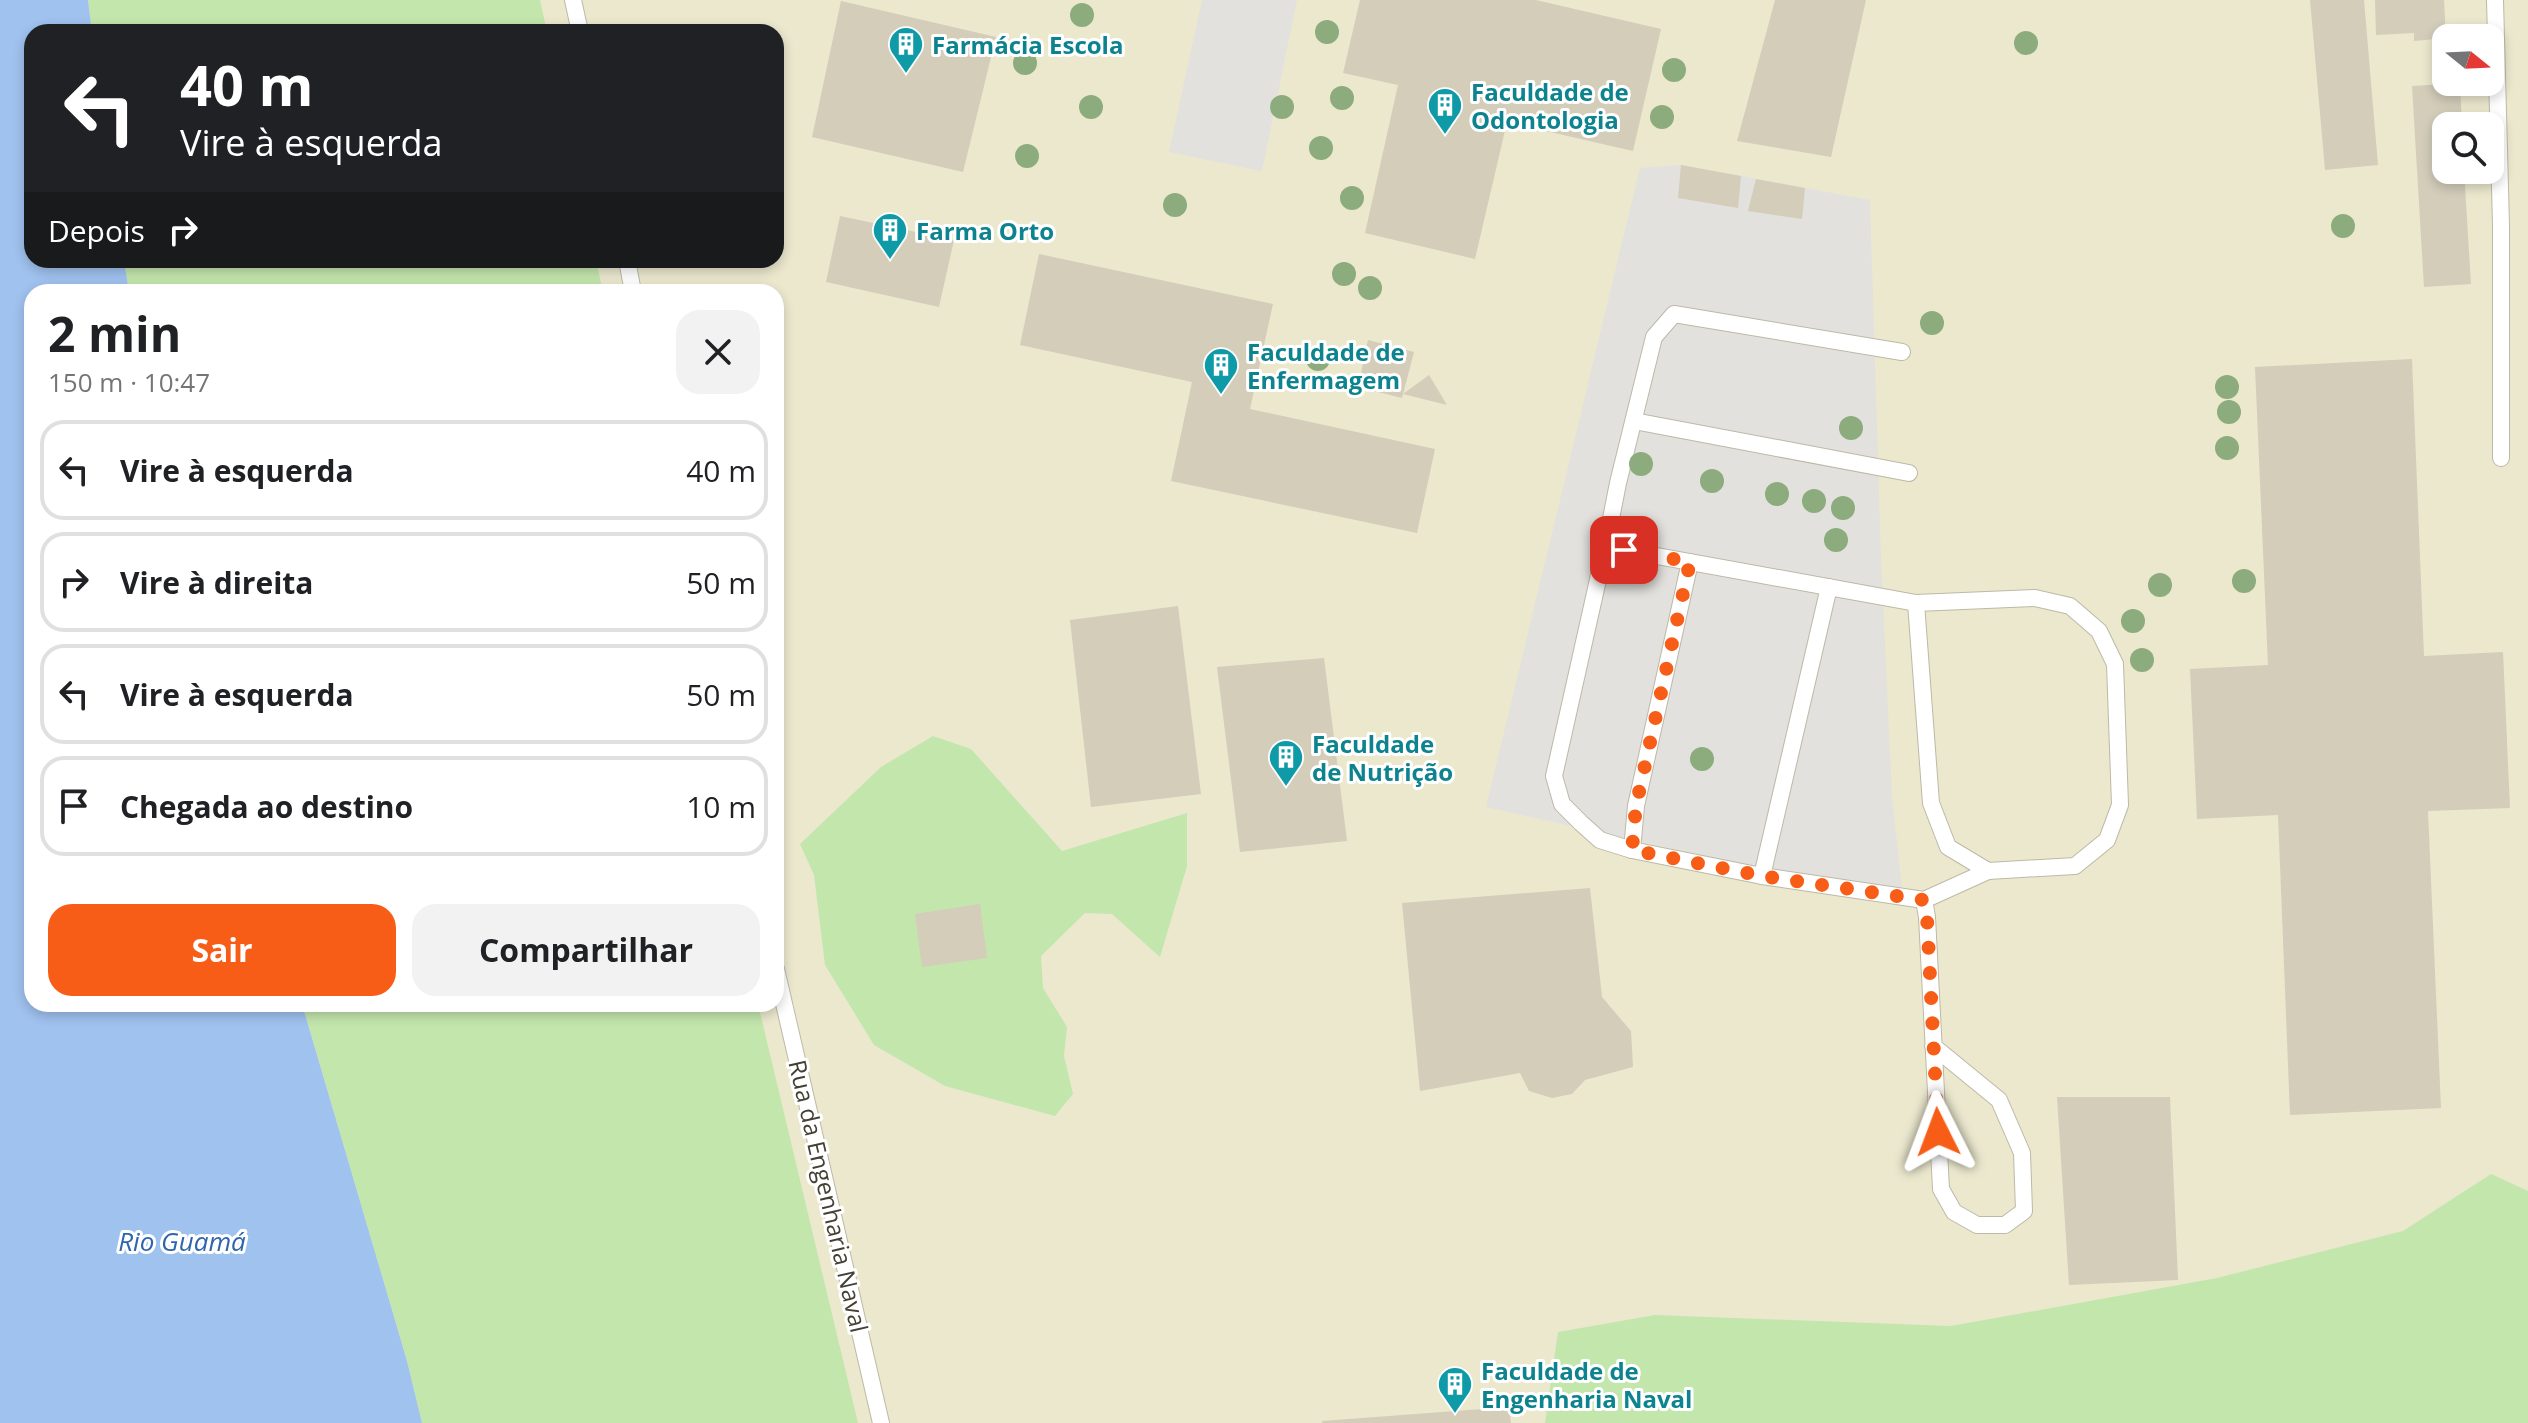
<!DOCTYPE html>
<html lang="pt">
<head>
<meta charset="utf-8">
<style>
  :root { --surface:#fff; --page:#f2f2f2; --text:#202124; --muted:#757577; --line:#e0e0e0; --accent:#f75d16 }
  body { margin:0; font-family:"Open Sans",sans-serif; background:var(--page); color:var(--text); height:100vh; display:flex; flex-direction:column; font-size:30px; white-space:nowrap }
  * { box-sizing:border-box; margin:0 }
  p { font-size:26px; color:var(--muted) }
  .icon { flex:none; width:44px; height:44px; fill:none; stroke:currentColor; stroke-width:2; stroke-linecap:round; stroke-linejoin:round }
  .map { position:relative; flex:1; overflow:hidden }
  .panel { position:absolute; left:24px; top:284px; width:760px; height:728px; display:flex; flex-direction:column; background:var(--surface); border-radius:24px; box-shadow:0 4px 12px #0003 }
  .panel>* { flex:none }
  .hud { position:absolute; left:24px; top:24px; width:760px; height:244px; border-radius:24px; box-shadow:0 4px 12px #0003; background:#202124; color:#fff; overflow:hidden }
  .needle { width:52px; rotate:108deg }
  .fabs { position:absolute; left:2432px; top:24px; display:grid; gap:16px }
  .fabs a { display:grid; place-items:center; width:72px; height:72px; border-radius:16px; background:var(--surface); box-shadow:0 4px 12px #0003; font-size:40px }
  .pin { position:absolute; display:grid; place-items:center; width:68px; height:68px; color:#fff; margin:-34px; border-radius:16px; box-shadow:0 4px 12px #0006 }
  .me { position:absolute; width:88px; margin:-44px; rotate:357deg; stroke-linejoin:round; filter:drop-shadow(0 0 6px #0008) }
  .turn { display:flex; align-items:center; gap:28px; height:168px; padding:0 24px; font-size:36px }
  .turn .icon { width:104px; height:104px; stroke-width:2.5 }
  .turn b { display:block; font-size:56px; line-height:68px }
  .then { display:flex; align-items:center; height:76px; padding:0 24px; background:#0003; gap:16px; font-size:30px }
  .round { display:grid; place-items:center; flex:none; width:84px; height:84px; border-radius:24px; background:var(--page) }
  .overview { display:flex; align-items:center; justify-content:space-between; height:136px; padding:0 24px }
  h1 { font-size:48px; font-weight:700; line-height:60px }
  .action { display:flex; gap:16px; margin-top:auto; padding:16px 24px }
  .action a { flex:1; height:92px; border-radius:24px; background:var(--accent); color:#fff; font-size:32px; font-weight:700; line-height:92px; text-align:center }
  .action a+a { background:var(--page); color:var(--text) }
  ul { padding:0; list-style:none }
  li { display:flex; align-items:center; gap:24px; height:100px; margin:0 16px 12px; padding:0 8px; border:4px solid var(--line); border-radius:24px }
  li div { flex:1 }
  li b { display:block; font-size:30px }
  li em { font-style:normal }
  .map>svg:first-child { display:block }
</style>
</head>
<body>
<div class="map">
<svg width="2528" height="1423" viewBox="0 0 2528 1423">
  <rect width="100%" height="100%" fill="#f2f0e4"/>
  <path fill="#ebe8ce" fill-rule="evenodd" d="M88 0H2528V1423H422L302 1004H776V292H129L124 260H776V32H92ZM2446 38H2490V82H2446ZM2446 126H2490V170H2446Z"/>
  <g fill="#c3e6ad">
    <polygon points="88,0 540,0 547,32 92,32"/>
    <polygon points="124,260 596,260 603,292 129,292"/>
    <polygon points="933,736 971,749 1062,851 1187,813 1187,866 1160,957 1112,914 1085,913 1041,956 1043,988 1067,1027 1064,1056 1073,1094 1055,1116 945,1086 874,1045 825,965 814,875 800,844 881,767"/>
    <polygon points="302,1004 758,1004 858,1423 422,1423 407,1361"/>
    <polygon points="2491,1174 2528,1191 2528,1423 1545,1423 1558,1332 1655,1315 1951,1326 2217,1278 2403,1231"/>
  </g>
  <g fill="#e2e1dd">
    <polygon points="1202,0 1297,0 1262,171 1169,152"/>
    <polygon points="1681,165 1870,200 1881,558 1892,796 1903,900 1486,807 1640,168"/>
  </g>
  <polygon fill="#a0c2ef" points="0,0 88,0 92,32 32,32 32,260 124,260 129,292 32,292 32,1004 302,1004 407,1361 422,1423 0,1423"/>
  <g fill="#d3cdba">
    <polygon points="1360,0 1536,0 1661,29 1633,151 1507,122 1475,259 1365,233 1398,85 1343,73"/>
    <polygon points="1775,0 1866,0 1831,157 1737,141"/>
    <polygon points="2310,0 2364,0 2378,165 2325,170"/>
    <polygon points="2375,0 2444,0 2446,38 2414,41 2414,33 2376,35"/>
    <polygon points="841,1 996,37 963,172 812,137"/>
    <polygon points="2460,83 2462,126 2446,126 2446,170 2464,170 2471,284 2424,287 2412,86"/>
    <polygon points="1681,165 1741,176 1738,208 1678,198"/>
    <polygon points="1756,179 1805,188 1802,219 1748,211"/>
    <polygon points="840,216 954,240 939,307 826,282"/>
    <polygon points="1039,254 1273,304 1250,409 1435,449 1417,533 1171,481 1192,382 1020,345"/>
    <polygon points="1368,340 1414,352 1402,398 1358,387"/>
    <polygon points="2412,359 2424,656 2503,652 2510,808 2428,811 2441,1108 2290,1115 2278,815 2197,819 2190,669 2268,665 2255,367"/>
    <polygon points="1429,375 1447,405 1403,394"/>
    <polygon points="1178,606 1201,794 1091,807 1070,620"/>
    <polygon points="1324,658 1347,841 1240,852 1217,667"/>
    <polygon points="1590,888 1602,997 1631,1031 1633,1067 1585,1080 1572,1094 1552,1098 1529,1091 1520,1073 1420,1091 1402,903"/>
    <polygon points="980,904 987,958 922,967 915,914"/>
    <polygon points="2057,1097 2170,1097 2178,1280 2069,1285"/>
    <polygon points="1509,1407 1511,1423 1322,1423 1322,1421"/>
  </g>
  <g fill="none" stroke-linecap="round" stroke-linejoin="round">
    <g stroke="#bdb9a7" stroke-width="18">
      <g id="service">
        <polyline points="573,0 580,32"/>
        <polyline points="2495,0 2501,225 2501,458"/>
        <polyline points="627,260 633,292"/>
        <polyline points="1902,352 1674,314 1654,337 1618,483 1606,544 1624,550 1916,603 2035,598 2070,606 2099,631 2115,664 2120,805 2107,840 2075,866 1988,871 1948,847 1931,803 1916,603"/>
        <polyline points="1634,421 1909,473"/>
        <polyline points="1606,544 1554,776 1562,804 1581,823 1600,840 1632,850"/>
        <polyline points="1690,562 1636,806 1632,850 1762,876"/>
        <polyline points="1829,587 1762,876 1924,900 1988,871"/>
        <polyline points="1924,900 1927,917 1941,1189 1954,1212 1977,1225 2005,1225 2024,1211 2022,1153 1999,1100 1933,1046"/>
        <polyline points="776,969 881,1423"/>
      </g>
    </g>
    <use href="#service" stroke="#fff" stroke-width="16"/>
  </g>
  <g fill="#8cac7d">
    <circle cx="1082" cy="15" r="12"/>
    <circle cx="1327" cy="32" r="12"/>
    <circle cx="2026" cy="43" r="12"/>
    <circle cx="1025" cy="63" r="12"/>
    <circle cx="1674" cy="70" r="12"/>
    <circle cx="1342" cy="98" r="12"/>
    <circle cx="1091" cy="107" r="12"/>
    <circle cx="1282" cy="107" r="12"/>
    <circle cx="1662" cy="117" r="12"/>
    <circle cx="1321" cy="148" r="12"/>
    <circle cx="1027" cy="156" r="12"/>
    <circle cx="1352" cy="198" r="12"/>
    <circle cx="1175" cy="205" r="12"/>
    <circle cx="2343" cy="226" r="12"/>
    <circle cx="1344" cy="274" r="12"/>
    <circle cx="1370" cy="288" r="12"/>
    <circle cx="1932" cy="323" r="12"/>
    <circle cx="1318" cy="359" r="12"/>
    <circle cx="2227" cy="387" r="12"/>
    <circle cx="2229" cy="412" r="12"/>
    <circle cx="1851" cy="428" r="12"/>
    <circle cx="2227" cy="448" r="12"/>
    <circle cx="1641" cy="464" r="12"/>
    <circle cx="1712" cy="481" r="12"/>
    <circle cx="1777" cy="494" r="12"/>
    <circle cx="1814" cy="501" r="12"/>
    <circle cx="1843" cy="508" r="12"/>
    <circle cx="1836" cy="540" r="12"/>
    <circle cx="2244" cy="581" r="12"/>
    <circle cx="2160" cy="585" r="12"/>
    <circle cx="2133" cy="621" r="12"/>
    <circle cx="2142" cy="660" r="12"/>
    <circle cx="1702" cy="759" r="12"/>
  </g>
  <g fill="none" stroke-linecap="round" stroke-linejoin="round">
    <polyline stroke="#f75d16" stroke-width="14" stroke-dasharray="0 25.2" points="1624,550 1690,562 1636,806 1632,850 1762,876 1924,900 1927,917 1938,1132"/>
  </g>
  <defs>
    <g id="building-pin" transform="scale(1.8)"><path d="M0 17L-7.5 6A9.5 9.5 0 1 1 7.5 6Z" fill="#0f9aa8" stroke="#fff"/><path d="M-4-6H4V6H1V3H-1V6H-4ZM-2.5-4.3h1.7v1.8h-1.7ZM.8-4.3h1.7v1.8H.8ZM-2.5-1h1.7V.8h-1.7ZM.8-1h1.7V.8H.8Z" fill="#fff"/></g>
  </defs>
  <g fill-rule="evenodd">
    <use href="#building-pin" x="906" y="44"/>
    <use href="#building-pin" x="1445" y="105"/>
    <use href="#building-pin" x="890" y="230"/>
    <use href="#building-pin" x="1221" y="365"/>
    <use href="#building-pin" x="1286" y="757"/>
    <use href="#building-pin" x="1455" y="1384"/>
  </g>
  <g text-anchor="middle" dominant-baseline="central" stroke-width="6" stroke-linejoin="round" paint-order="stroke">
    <g font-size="24" font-weight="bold" fill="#0d838f" stroke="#fff" text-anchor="start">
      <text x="932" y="44">Farmácia Escola</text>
      <text x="1471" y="91">Faculdade de<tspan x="1471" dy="28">Odontologia</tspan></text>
      <text x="916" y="230">Farma Orto</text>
      <text x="1247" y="351">Faculdade de<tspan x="1247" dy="28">Enfermagem</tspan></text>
      <text x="1312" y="743">Faculdade<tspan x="1312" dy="28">de Nutrição</tspan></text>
      <text x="1481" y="1370">Faculdade de<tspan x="1481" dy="28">Engenharia Naval</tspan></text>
    </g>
    <g font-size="24" fill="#444034" stroke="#fff">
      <text transform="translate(829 1196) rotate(77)">Rua da Engenharia Naval</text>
    </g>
    <g font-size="26" font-style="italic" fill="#2f64ae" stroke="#fff">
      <text x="182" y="1241">Rio Guamá</text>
    </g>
  </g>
</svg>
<div class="fabs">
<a><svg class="needle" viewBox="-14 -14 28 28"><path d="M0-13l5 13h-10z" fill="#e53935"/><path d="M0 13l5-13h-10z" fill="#757577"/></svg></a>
<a><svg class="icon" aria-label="search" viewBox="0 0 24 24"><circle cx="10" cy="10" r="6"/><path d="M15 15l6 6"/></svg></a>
</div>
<div class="pin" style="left:1624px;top:550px;background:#d93025"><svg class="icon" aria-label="arrive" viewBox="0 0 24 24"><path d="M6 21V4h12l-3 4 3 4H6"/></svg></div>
<svg class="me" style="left:1938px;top:1132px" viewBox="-20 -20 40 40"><path d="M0-17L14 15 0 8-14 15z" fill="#f75d16" stroke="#fff" stroke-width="4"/></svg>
<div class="hud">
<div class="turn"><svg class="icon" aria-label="left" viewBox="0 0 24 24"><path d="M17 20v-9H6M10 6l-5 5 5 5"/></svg><div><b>40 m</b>Vire à esquerda</div></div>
<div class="then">Depois<svg class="icon" aria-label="right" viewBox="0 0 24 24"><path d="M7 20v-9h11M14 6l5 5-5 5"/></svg></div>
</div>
<section class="panel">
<div class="overview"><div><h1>2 min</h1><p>150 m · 10:47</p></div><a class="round"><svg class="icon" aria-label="close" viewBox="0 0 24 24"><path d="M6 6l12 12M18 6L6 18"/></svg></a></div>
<ul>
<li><svg class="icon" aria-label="left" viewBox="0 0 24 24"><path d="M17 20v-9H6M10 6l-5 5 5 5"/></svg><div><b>Vire à esquerda</b></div><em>40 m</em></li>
<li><svg class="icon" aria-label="right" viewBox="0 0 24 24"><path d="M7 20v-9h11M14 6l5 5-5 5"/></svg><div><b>Vire à direita</b></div><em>50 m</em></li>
<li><svg class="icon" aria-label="left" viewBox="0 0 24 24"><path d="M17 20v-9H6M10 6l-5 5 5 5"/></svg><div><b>Vire à esquerda</b></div><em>50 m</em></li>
<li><svg class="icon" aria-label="arrive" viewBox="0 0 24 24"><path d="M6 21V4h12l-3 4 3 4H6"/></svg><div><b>Chegada ao destino</b></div><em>10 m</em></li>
</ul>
<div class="action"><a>Sair</a><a>Compartilhar</a></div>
</section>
</div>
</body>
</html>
